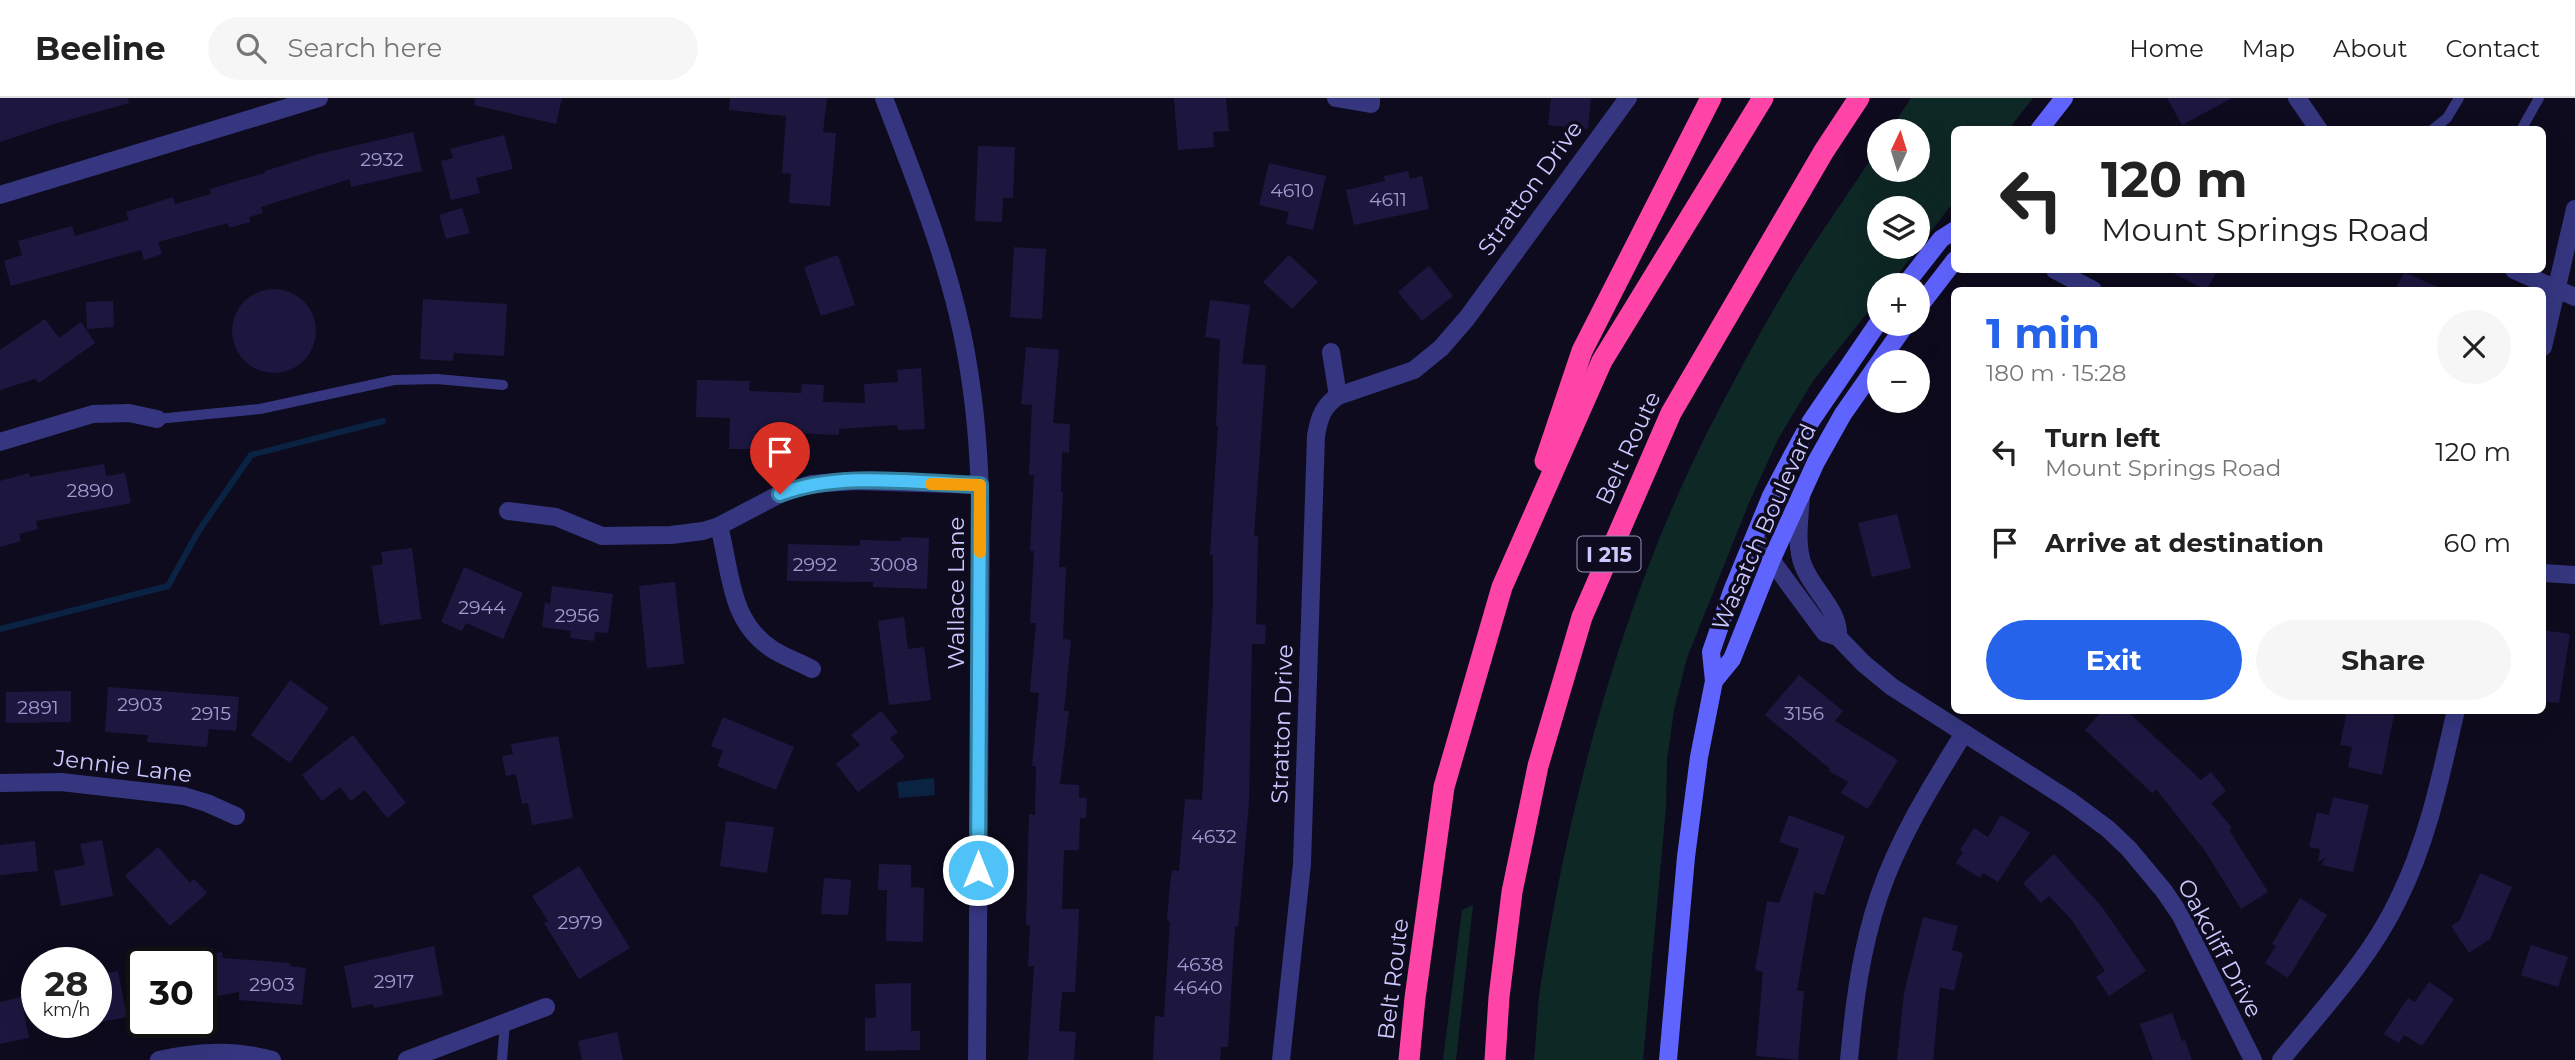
<!DOCTYPE html>
<html lang="en">
<head>
<meta charset="utf-8">
<style>
  :root { --surface:#fff; --page:#f6f6f6; --text:#222; --muted:#767676; --line:#e0e0e0; --accent:#2563eb }
  body { margin:0; font-family:Montserrat,sans-serif; background:var(--page); color:var(--text); height:100vh; display:flex; flex-direction:column; font-size:26px; white-space:nowrap }
  * { box-sizing:border-box; margin:0 }
  p { font-size:23px; color:var(--muted) }
  .icon { flex:none; width:38px; height:38px; fill:none; stroke:currentColor; stroke-width:2; stroke-linecap:round; stroke-linejoin:round }
  .map { position:relative; flex:1; overflow:hidden }
  .details { position:absolute; left:1951px; top:189px; width:595px; height:427px; display:flex; flex-direction:column; background:var(--surface); border-radius:10px; box-shadow:0 7px 28px #0002 }
  .details>* { flex:none }
  .hud { position:absolute; left:1951px; top:28px; width:595px; height:147px; border-radius:10px; box-shadow:0 7px 28px #0002; background:#fff; color:var(--text); overflow:hidden }
  .needle { width:46px; rotate:4deg }
  .buttons { position:absolute; left:1867px; top:21px; display:grid; gap:14px }
  .buttons a { display:grid; place-items:center; width:63px; height:63px; border-radius:50%; background:var(--surface); box-shadow:0 7px 28px #0002; font-size:35px }
  .speed { position:absolute; left:21px; top:849px; display:flex; gap:14px; font-size:35px; font-weight:700; text-align:center }
  .speed>* { display:grid; place-content:center; width:91px; height:91px; border-radius:50%; background:var(--surface); box-shadow:0 7px 28px #0002; line-height:1 }
  .speed small { font-size:18px; font-weight:400 }
  .speed .limit { border:4px solid #111; border-radius:10px; background:#fff; color:#111 }
  .pin { position:absolute; display:grid; place-items:center; width:60px; height:60px; color:#fff; margin:-72px -30px; border-radius:50% 50% 50% 0; rotate:-45deg; box-shadow:0 0 7px #0007 }
  .pin .icon { rotate:45deg }
  .me { position:absolute; width:77px; margin:-38px; rotate:0deg; stroke-linejoin:round; filter:drop-shadow(0 0 5px #0008) }
  .turn { display:flex; align-items:center; gap:24px; height:147px; padding:0 35px; font-size:32px }
  .turn .icon { width:91px; height:91px; stroke-width:2.5 }
  .turn b { display:block; font-size:49px; line-height:60px }
  .round { display:grid; place-items:center; flex:none; width:74px; height:74px; border-radius:37px; background:var(--page) }
  .headline { display:flex; align-items:center; justify-content:space-between; height:119px; padding:0 35px }
  h1 { font-size:42px; font-weight:700; line-height:52px; color:var(--accent) }
  .button { display:flex; gap:14px; margin-top:auto; padding:14px 35px }
  .button a { flex:1; height:80px; border-radius:42px; background:var(--accent); color:#fff; font-size:28px; font-weight:700; line-height:80px; text-align:center }
  .button a+a { background:var(--page); color:var(--text) }
  ul { padding:0; list-style:none }
  li { display:flex; align-items:center; gap:21px; height:91px; padding:0 35px }
  li div { flex:1 }
  li b { display:block; font-size:26px }
  li em { font-style:normal }
  header { display:flex; align-items:center; gap:42px; box-sizing:border-box; height:98px; padding:0 35px; background:var(--surface); border-bottom:2px solid var(--line) }
  header strong { font-size:33px }
  nav { display:flex; gap:38px; margin-inline-start:auto; font-size:24px }
  .search { width:490px; height:63px; background:var(--page); display:flex; align-items:center; gap:18px; box-sizing:border-box; padding:0 24px; border-radius:38px; color:var(--muted); font-size:26px }
  .map>svg:first-child { display:block }
</style>
</head>
<body>
<header>
<strong>Beeline</strong>
<div class="search"><svg class="icon" aria-label="search" viewBox="0 0 24 24"><circle cx="10" cy="10" r="6"/><path d="M15 15l6 6"/></svg>Search here</div>
<nav><a>Home</a><a>Map</a><a>About</a><a>Contact</a></nav>
</header>
<div class="map">
<svg width="2575" height="962" viewBox="0 0 2575 962">
  <rect width="100%" height="100%" fill="#0e0b1e"/>
  <g fill="#0e2826" fill-rule="evenodd">
    <path d="M1911 0H2033L2009 31 1955 32V102L1890 187H1880L1879 200 1813 283 1778 341 1749 405 1687 560 1674 612 1667 662 1666 709 1643 962H1534C1537 934 1537 905 1542 878 1572 689 1624 499 1710 329 1740 271 1771 213 1806 158 1830 121 1856 85 1879 48L1880 72H1918V33H1889ZM1880 110H1918V149H1880Z"/>
    <polygon points="1473,807 1456,962 1443,962 1462,812"/>
  </g>
  <polygon fill="#0a2343" points="934,680 935,697 899,700 897,684"/>
  <g fill="none" stroke-linecap="round" stroke-linejoin="round">
    <polyline stroke="#0a2343" stroke-width="6" points="0,531 168,488 198,434 251,357 383,323"/>
  </g>
  <g fill="#1d1740">
    <polygon points="0,0 128,0 129,5 54,26 0,44"/>
    <polygon points="475,0 562,0 556,26 474,7"/>
    <polygon points="730,0 827,0 823,34 836,35 830,108 789,105 791,76 782,75 786,18 729,12"/>
    <polygon points="1174,0 1226,0 1229,33 1213,34 1214,49 1178,52"/>
    <polygon points="1551,0 1591,0 1588,31 1548,27"/>
    <polygon points="2167,0 2232,0 2182,27"/>
    <polygon points="413,34 422,73 351,89 350,81 261,109 263,115 249,119 250,124 229,130 228,125 158,144 162,156 144,162 141,152 11,188 4,163 22,157 18,143 72,128 75,138 129,122 126,114 173,99 175,106 211,96 210,91 265,75 265,73 319,56"/>
    <polygon points="504,37 513,71 476,80 480,95 451,102 441,63 453,60 450,51"/>
    <polygon points="978,48 1015,49 1013,100 1003,100 1002,124 975,123"/>
    <polygon points="1269,65 1326,78 1313,132 1286,126 1289,114 1259,107"/>
    <polygon points="1408,73 1410,81 1422,78 1429,111 1354,127 1346,92 1385,83 1384,78"/>
    <polygon points="462,110 470,135 446,141 439,117"/>
    <polygon points="1014,149 1046,151 1042,221 1010,219"/>
    <polygon points="838,157 855,207 821,218 804,169"/>
    <polygon points="1289,157 1318,184 1292,211 1263,184"/>
    <polygon points="1429,168 1453,198 1422,223 1398,194"/>
    <polygon points="2167,172 2218,172 2206,192"/>
    <polygon points="2404,174 2444,192 2395,192"/>
    <circle cx="274" cy="233" r="42"/>
    <polygon points="423,201 507,206 504,258 454,255 453,263 420,261"/>
    <polygon points="1210,202 1250,207 1242,266 1266,267 1254,438 1258,438 1256,526 1266,527 1265,546 1252,546 1249,705 1238,829 1235,828 1228,949 1221,949 1220,962 1153,962 1155,918 1164,919 1170,823 1167,823 1169,796 1172,772 1179,773 1185,701 1202,702 1213,504 1213,457 1210,457 1218,328 1216,328 1220,241 1205,239"/>
    <polygon points="113,203 114,229 87,231 86,204"/>
    <polygon points="45,221 59,240 81,224 95,245 39,285 35,281 0,292 0,252"/>
    <polygon points="1026,249 1059,252 1053,325 1070,326 1069,355 1062,354 1061,394 1063,394 1059,469 1066,469 1063,541 1071,542 1064,613 1069,613 1060,686 1079,687 1079,700 1087,700 1086,720 1080,720 1079,752 1064,752 1062,811 1079,811 1078,840 1075,894 1062,894 1059,933 1076,934 1074,962 1028,962 1034,868 1028,868 1030,828 1026,827 1029,716 1035,717 1036,668 1032,668 1039,595 1030,594 1036,525 1030,525 1034,453 1030,453 1034,377 1029,377 1032,307 1021,306"/>
    <polygon points="921,270 925,331 898,332 897,327 839,331 839,337 756,333 756,351 729,351 730,320 696,319 697,282 750,283 749,293 801,295 802,286 824,287 823,304 865,305 864,286 898,284 897,272"/>
    <polygon points="104,366 106,378 125,375 131,405 36,423 38,431 19,436 21,443 0,449 0,383 29,375 30,379"/>
    <polygon points="1897,416 1911,470 1872,479 1858,425"/>
    <polygon points="901,439 929,440 927,491 873,489 873,484 787,483 788,446 860,448 860,442 901,443"/>
    <polygon points="412,450 421,521 380,527 372,468 383,466 381,454"/>
    <polygon points="464,469 523,495 503,541 466,525 462,533 441,524"/>
    <polygon points="675,484 684,566 647,570 639,488"/>
    <polygon points="552,488 613,496 608,535 595,534 594,543 570,540 571,533 542,529 545,504 550,506"/>
    <polygon points="904,519 908,551 924,549 931,602 889,607 878,523"/>
    <polygon points="2543,532 2570,536 2559,605 2543,603"/>
    <polygon points="1799,577 1843,613 1835,623 1898,662 1868,711 1841,695 1848,684 1829,673 1830,671 1765,617"/>
    <polygon points="290,582 329,610 290,665 251,637"/>
    <polygon points="108,589 239,599 236,633 209,631 207,649 147,644 148,637 105,634"/>
    <polygon points="71,593 71,624 6,625 6,594"/>
    <polygon points="2103,612 2126,612 2201,682 2211,674 2226,693 2211,705 2232,730 2229,732 2268,794 2241,811 2205,753 2156,691 2152,695 2085,632"/>
    <polygon points="2347,612 2395,612 2382,677 2348,669 2352,649 2340,647"/>
    <polygon points="881,613 898,634 890,640 905,659 858,694 836,666 860,647 851,637"/>
    <polygon points="723,619 794,649 776,692 717,668 723,653 711,648"/>
    <polygon points="353,637 406,705 387,720 365,692 351,703 340,689 322,703 302,677"/>
    <polygon points="558,638 573,720 532,727 528,705 522,706 516,676 506,678 502,658 513,656 511,646"/>
    <polygon points="2333,699 2369,707 2353,774 2321,767 2326,759 2318,764 2320,751 2309,749 2317,714 2329,717"/>
    <polygon points="1789,717 1845,738 1824,797 1814,794 1797,893 1804,893 1798,962 1756,958 1763,874 1755,872 1767,803 1779,805 1799,751 1779,744"/>
    <polygon points="2001,717 2030,735 1998,784 1983,775 1980,780 1956,765 1963,754 1960,752 1974,730 1988,739"/>
    <polygon points="726,723 774,729 767,775 720,768"/>
    <polygon points="102,742 113,798 61,808 54,773 85,767 80,746"/>
    <polygon points="35,743 38,773 0,777 0,747"/>
    <polygon points="158,749 190,785 194,781 207,795 170,828 125,778"/>
    <polygon points="2054,756 2102,809 2146,873 2109,898 2096,879 2105,873 2071,821 2049,798 2041,805 2023,785"/>
    <polygon points="879,766 911,767 911,789 924,790 923,844 886,843 887,792 878,792"/>
    <polygon points="579,768 630,850 579,881 544,825 548,823 532,798"/>
    <polygon points="2480,775 2512,789 2490,841 2469,855 2451,828 2460,822"/>
    <polygon points="824,780 851,782 848,817 821,816"/>
    <polygon points="2300,800 2327,817 2288,880 2265,865 2276,848 2272,846"/>
    <polygon points="1923,819 1958,828 1952,852 1963,855 1954,893 1940,889 1933,962 1897,962 1904,895"/>
    <polygon points="2531,847 2568,859 2558,889 2521,877"/>
    <polygon points="434,848 443,897 374,910 373,906 352,910 344,868"/>
    <polygon points="222,854 223,860 290,865 290,868 306,870 302,907 239,902 239,894 201,901 201,858"/>
    <polygon points="118,873 127,919 96,925 96,886 101,885 100,876"/>
    <polygon points="2429,884 2454,901 2422,948 2404,937 2399,945 2384,936 2408,900 2415,904"/>
    <polygon points="911,885 911,933 920,933 920,952 865,953 865,920 876,920 875,886"/>
    <polygon points="21,899 29,940 0,946 0,904"/>
    <polygon points="2172,915 2182,943 2185,942 2192,962 2153,962 2140,926"/>
    <polygon points="617,934 623,962 582,962 578,943"/>
  </g>
  <g fill="none" stroke-linecap="round" stroke-linejoin="round">
    <g stroke="#35367f" stroke-width="10">
      <polyline points="2432,32 2447,20 2459,0"/>
      <polyline points="2521,32 2539,0"/>
      <polyline points="157,321 260,311 394,282 437,281 503,287"/>
      <polyline points="502,962 505,924"/>
    </g>
    <g stroke="#35367f" stroke-width="18">
      <path d="M884 0C918 89 955 179 969 273 985 371 980 470 980 569 979 700 978 831 977 962"/>
      <polyline points="1336,0 1371,6 1371,0"/>
      <polyline points="2297,0 2319,32"/>
      <polyline points="0,97 319,0"/>
      <polyline points="2055,172 2093,192"/>
      <polyline points="2514,172 2575,199"/>
      <polyline points="2543,249 2575,111"/>
      <polyline points="1331,254 1338,298"/>
      <polyline points="0,344 93,316 129,315 157,321"/>
      <path d="M1801 397C1800 419 1795 446 1803 467 1812 492 1840 512 1838 539"/>
      <polyline points="508,413 556,419 602,438 671,437 703,433 719,428 780,396 811,386 856,383 980,387"/>
      <path d="M719 428C731 473 729 523 772 551 784 559 799 564 812 571"/>
      <polyline points="1755,440 1825,535 1838,539 1863,565 1892,589 2069,702 2108,731 2129,751 2164,793 2181,818 2253,962"/>
      <polyline points="2543,475 2575,477"/>
      <polyline points="0,685 61,684 184,698 207,705 236,718"/>
      <path d="M159 962C197 953 234 951 272 962"/>
      <polyline points="407,962 546,909"/>
      <path d="M1281 962 1302 766 1316 338C1319 320 1323 308 1338 298L1414 272 1441 250 1467 220 1628 0"/>
      <path d="M1849 962C1854 906 1861 851 1879 798 1899 739 1932 687 1964 635"/>
      <path d="M2281 962C2322 912 2370 861 2398 802 2428 742 2441 677 2456 612"/>
    </g>
    <g stroke="#6064ff" stroke-width="18">
      <polyline points="2039,32 2064,0"/>
      <polyline points="1905,187 1941,141 1955,132"/>
      <polyline points="1918,210 1955,162"/>
      <polyline points="1714,583 1732,561 1771,463 1816,364 1843,316 1906,226"/>
      <polyline points="1668,962 1686,759 1699,659 1714,583 1711,554 1732,493 1771,398 1791,360 1811,323 1880,222"/>
    </g>
    <g stroke="#ff44a7" stroke-width="21">
      <polyline points="1545,363 1582,253 1711,0"/>
      <polyline points="1409,962 1415,900 1444,689 1502,489 1602,263 1763,0"/>
      <polyline points="1495,962 1499,899 1512,794 1538,668 1582,519 1671,315 1824,53 1859,0"/>
    </g>
  </g>
  <g fill="none" stroke-linecap="round" stroke-linejoin="round">
    <g stroke="#337fa1" stroke-width="18">
      <path id="route" d="M780 396C841 373 916 385 980 387L978 772"/>
    </g>
    <use href="#route" stroke="#4fc3f7" stroke-width="12"/>
    <polyline stroke="#f59e0b" stroke-width="12" points="931,386 980,387 980,454"/>
  </g>
  <g text-anchor="middle" dominant-baseline="central" stroke-width="7" stroke-linejoin="round" paint-order="stroke">
    <g font-size="19" fill="#a09ccf">
      <text x="382" y="61">2932</text>
      <text x="1292" y="92">4610</text>
      <text x="1388" y="101">4611</text>
      <text x="90" y="392">2890</text>
      <text x="815" y="466">2992</text>
      <text x="894" y="466">3008</text>
      <text x="482" y="509">2944</text>
      <text x="577" y="517">2956</text>
      <text x="140" y="606">2903</text>
      <text x="38" y="609">2891</text>
      <text x="211" y="615">2915</text>
      <text x="1804" y="615">3156</text>
      <text x="1214" y="738">4632</text>
      <text x="580" y="824">2979</text>
      <text x="1200" y="866">4638</text>
      <text x="394" y="883">2917</text>
      <text x="272" y="886">2903</text>
      <text x="1198" y="889">4640</text>
    </g>
    <rect fill="#0e0b1e" stroke="#9390bc" stroke-width="2" x="1577.5" y="438.5" width="63" height="35" rx="5"/>
    <g font-size="21" font-weight="bold" fill="#ccc9ff">
      <text x="1609" y="456">I 215</text>
    </g>
    <g font-size="23" fill="#ccc9ff" stroke="#0e0b1e">
      <text transform="translate(1530 90) rotate(-54)">Stratton Drive</text>
      <text transform="translate(1628 350) rotate(-65)">Belt Route</text>
      <text transform="translate(1764 429) rotate(-66)">Wasatch Boulevard</text>
      <text transform="translate(956 495) rotate(-90)">Wallace Lane</text>
      <text transform="translate(1282 626) rotate(-88)">Stratton Drive</text>
      <text transform="translate(123 668) rotate(7)">Jennie Lane</text>
      <text transform="translate(2220 850) rotate(62)">Oakcliff Drive</text>
      <text transform="translate(1393 881) rotate(-83)">Belt Route</text>
    </g>
  </g>
</svg>
<div class="buttons">
<a><svg class="needle" viewBox="-14 -14 28 28"><path d="M0-13l5 13h-10z" fill="#e53935"/><path d="M0 13l5-13h-10z" fill="#767676"/></svg></a>
<a><svg class="icon" aria-label="layers" viewBox="0 0 24 24"><path d="M12 4l9 5-9 5-9-5zM3 14l9 5 9-5"/></svg></a>
<a>+</a>
<a>−</a>
</div>
<div class="speed"><div>28<small>km/h</small></div><div class="limit">30</div></div>
<div class="pin" style="left:780px;top:396px;background:#d93025"><svg class="icon" aria-label="arrive" viewBox="0 0 24 24"><path d="M6 21V4h12l-3 4 3 4H6"/></svg></div>
<svg class="me" style="left:978px;top:772px" viewBox="-20 -20 40 40"><circle r="17" fill="#4fc3f7" stroke="#fff" stroke-width="3"/><path d="M0-11L8 9 0 5-8 9z" fill="#fff"/></svg>
<div class="hud">
<div class="turn"><svg class="icon" aria-label="left" viewBox="0 0 24 24"><path d="M17 20v-9H6M10 6l-5 5 5 5"/></svg><div><b>120 m</b>Mount Springs Road</div></div>
</div>
<section class="details">
<div class="headline"><div><h1>1 min</h1><p>180 m · 15:28</p></div><a class="round"><svg class="icon" aria-label="close" viewBox="0 0 24 24"><path d="M6 6l12 12M18 6L6 18"/></svg></a></div>
<ul>
<li><svg class="icon" aria-label="left" viewBox="0 0 24 24"><path d="M17 20v-9H6M10 6l-5 5 5 5"/></svg><div><b>Turn left</b><p>Mount Springs Road</p></div><em>120 m</em></li>
<li><svg class="icon" aria-label="arrive" viewBox="0 0 24 24"><path d="M6 21V4h12l-3 4 3 4H6"/></svg><div><b>Arrive at destination</b></div><em>60 m</em></li>
</ul>
<div class="button"><a>Exit</a><a>Share</a></div>
</section>
</div>
</body>
</html>
